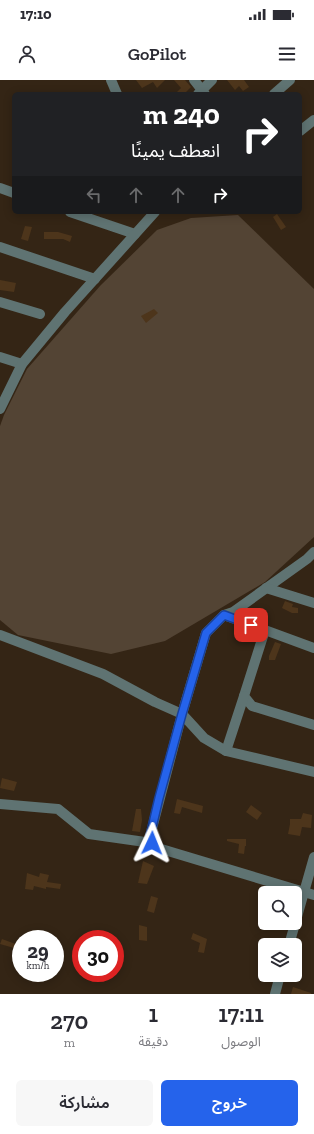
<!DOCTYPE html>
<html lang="ar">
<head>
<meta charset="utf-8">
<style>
  :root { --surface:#fff; --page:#f7f7f7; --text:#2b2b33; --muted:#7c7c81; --accent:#2563eb }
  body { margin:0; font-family:"Zilla Slab","Noto Sans Arabic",serif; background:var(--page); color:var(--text); direction:rtl; height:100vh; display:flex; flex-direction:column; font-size:15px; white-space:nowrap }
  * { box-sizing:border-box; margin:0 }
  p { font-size:13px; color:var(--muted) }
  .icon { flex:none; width:22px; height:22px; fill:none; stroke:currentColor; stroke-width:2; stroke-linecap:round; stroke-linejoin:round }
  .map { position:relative; height:914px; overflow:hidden; direction:ltr }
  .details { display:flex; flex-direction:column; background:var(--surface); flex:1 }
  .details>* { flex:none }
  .guide { position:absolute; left:12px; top:12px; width:290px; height:122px; border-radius:6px; box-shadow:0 2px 10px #0003; direction:rtl; background:#202124; color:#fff; overflow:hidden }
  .tools { position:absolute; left:258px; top:806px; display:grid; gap:8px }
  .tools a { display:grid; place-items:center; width:44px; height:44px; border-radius:6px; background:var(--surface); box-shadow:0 2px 10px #0003; font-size:20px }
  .speed { position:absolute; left:12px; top:850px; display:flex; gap:8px; font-size:20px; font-weight:700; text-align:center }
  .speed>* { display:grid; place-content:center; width:52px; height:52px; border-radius:50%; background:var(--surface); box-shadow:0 2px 10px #0003; line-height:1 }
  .speed small { font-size:10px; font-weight:400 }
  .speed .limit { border:6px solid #d22; background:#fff; color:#111 }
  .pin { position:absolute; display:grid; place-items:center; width:34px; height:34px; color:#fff; margin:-17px; border-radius:8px; box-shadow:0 2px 6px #0006 }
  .me { position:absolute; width:44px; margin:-22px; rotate:2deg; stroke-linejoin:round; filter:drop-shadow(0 0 3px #0008) }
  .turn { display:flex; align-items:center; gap:14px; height:84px; padding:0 16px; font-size:18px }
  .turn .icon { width:52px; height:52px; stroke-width:2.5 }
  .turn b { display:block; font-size:28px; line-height:34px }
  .lanes { display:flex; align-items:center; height:38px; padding:0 16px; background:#0003; justify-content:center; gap:20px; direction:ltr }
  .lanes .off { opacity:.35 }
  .eta { display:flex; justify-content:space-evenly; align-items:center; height:68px; text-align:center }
  .eta b { font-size:24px; font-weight:600; line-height:28px }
  .primary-button { display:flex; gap:8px; margin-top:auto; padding:8px 16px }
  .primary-button a { flex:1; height:46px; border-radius:6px; background:var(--accent); color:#fff; font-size:16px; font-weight:600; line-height:46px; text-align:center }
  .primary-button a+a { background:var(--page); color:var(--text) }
  .status { display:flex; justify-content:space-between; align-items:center; height:28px; padding:0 20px; background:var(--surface); direction:ltr }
  .status svg { height:11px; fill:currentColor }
  header { display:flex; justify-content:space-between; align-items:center; height:52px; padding:0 16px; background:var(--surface); font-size:18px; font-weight:600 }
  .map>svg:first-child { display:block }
</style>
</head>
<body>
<div class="status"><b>17:10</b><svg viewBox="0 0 49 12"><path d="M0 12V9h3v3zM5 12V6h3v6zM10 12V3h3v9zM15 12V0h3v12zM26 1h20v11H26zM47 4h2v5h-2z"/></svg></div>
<header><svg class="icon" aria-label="menu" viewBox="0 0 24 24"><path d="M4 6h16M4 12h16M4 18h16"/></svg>GoPilot<svg class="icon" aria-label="person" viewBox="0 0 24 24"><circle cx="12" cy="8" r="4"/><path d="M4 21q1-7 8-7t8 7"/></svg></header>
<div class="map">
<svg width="314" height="914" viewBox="0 0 314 914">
  <rect width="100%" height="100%" fill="#342515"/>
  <polygon fill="#534434" points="238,135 314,209 314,457 265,502 165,561 111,574 18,555 0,540 0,346 4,335 27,289 100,206 157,150 191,138"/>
  <g fill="#4d351b">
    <polygon points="136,0 165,0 157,8 153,2 142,8"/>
    <polygon points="174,0 185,0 191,7 184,14 175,14 181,8"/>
    <polygon points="227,0 244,0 249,7 243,11 239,6 235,10"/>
    <polygon points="277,134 286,147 281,150 273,137"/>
    <polygon points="25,146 32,147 28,161 21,159"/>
    <polygon points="44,152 58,152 72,156 70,162 63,159 44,159"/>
    <polygon points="0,200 16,203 14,212 0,210"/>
    <polygon points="154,229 158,233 146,243 141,236"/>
    <polygon points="285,521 293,524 292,527 298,528 298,533 292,533 282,528"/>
    <polygon points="275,562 281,564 275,580 269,580 269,576"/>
    <polygon points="2,698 17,702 14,711 0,708"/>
    <polygon points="177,719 203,726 202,733 182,727 180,734 174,733"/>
    <polygon points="251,725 262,733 257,740 246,732"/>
    <polygon points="136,729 141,729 142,740 140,752 132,751"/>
    <polygon points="303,733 312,735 311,748 302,747 300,756 288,754 290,744 290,739 301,739"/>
    <polygon points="227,759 246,759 246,766 245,766 244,774 238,773 239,764 227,761"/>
    <polygon points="143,781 154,786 147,804 138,803"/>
    <polygon points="27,793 39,797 40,793 49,795 47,802 61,804 60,809 46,807 46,809 34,806 33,810 25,809"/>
    <polygon points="151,816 158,818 154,833 147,831"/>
    <polygon points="139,845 147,847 147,861 139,860"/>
    <polygon points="193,853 207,859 204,873 198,872 200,863 191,859"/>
    <polygon points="2,859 21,866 21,870 0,864"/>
    <polygon points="293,907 311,913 311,914 291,914"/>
  </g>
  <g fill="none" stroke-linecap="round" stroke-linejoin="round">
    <g stroke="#5f7372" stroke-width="10">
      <polyline points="111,0 117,14"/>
      <polyline points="194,0 205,14"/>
      <polyline points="198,14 212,0"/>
      <polyline points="274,14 290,0"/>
      <polyline points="300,51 314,40"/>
      <polyline points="0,108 14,113"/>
      <polyline points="70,132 135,154"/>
      <polyline points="0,167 95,199"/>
      <polyline points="0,222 40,234"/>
      <polyline points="0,277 22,284"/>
      <polyline points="0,329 22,284 65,232 155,132"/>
      <polyline points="314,472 307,479 233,532 224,535 206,553 182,634 150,756 152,763 158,768 314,815"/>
      <polyline points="266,508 314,523"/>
      <polyline points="224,535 314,568"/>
      <polyline points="265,550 244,616 252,626 314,645"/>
      <polyline points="0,555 103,594 155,622 182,634 204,658 226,671 314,692"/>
      <polyline points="226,671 244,616"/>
      <polyline points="0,724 58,729 89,754 152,763"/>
      <polyline points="289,865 314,777"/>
      <polyline points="275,914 280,895"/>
    </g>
  </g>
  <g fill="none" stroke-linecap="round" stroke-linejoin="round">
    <g stroke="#184099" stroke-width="10">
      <polyline id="route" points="152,763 150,756 159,718 182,634 206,553 224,535 251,545"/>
    </g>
    <use href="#route" stroke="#2563eb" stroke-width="7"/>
  </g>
</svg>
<div class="tools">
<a><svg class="icon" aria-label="search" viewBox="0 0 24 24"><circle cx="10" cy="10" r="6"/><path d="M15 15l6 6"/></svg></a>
<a><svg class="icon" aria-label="layers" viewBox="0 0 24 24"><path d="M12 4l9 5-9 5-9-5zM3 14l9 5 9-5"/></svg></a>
</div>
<div class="speed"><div>29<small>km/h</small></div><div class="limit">30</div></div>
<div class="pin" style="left:251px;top:545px;background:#d93025"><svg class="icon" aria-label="arrive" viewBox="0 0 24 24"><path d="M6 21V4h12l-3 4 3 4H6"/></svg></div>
<svg class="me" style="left:152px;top:763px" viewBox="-20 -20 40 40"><path d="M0-17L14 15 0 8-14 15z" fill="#2563eb" stroke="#fff" stroke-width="4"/></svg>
<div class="guide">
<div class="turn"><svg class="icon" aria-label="right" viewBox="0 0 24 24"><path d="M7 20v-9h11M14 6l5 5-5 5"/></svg><div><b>240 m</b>انعطف يمينًا</div></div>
<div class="lanes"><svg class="icon off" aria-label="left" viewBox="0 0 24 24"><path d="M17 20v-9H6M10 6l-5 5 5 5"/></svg><svg class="icon off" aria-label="ahead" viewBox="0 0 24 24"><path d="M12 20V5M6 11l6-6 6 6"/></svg><svg class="icon off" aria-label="ahead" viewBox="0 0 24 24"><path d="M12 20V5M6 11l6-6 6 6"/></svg><svg class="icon" aria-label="right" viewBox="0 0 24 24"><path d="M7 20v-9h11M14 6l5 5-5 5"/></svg></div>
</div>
</div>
<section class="details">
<div class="eta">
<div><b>17:11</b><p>الوصول</p></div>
<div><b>1</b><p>دقيقة</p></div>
<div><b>270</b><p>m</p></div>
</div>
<div class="primary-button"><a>خروج</a><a>مشاركة</a></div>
</section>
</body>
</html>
